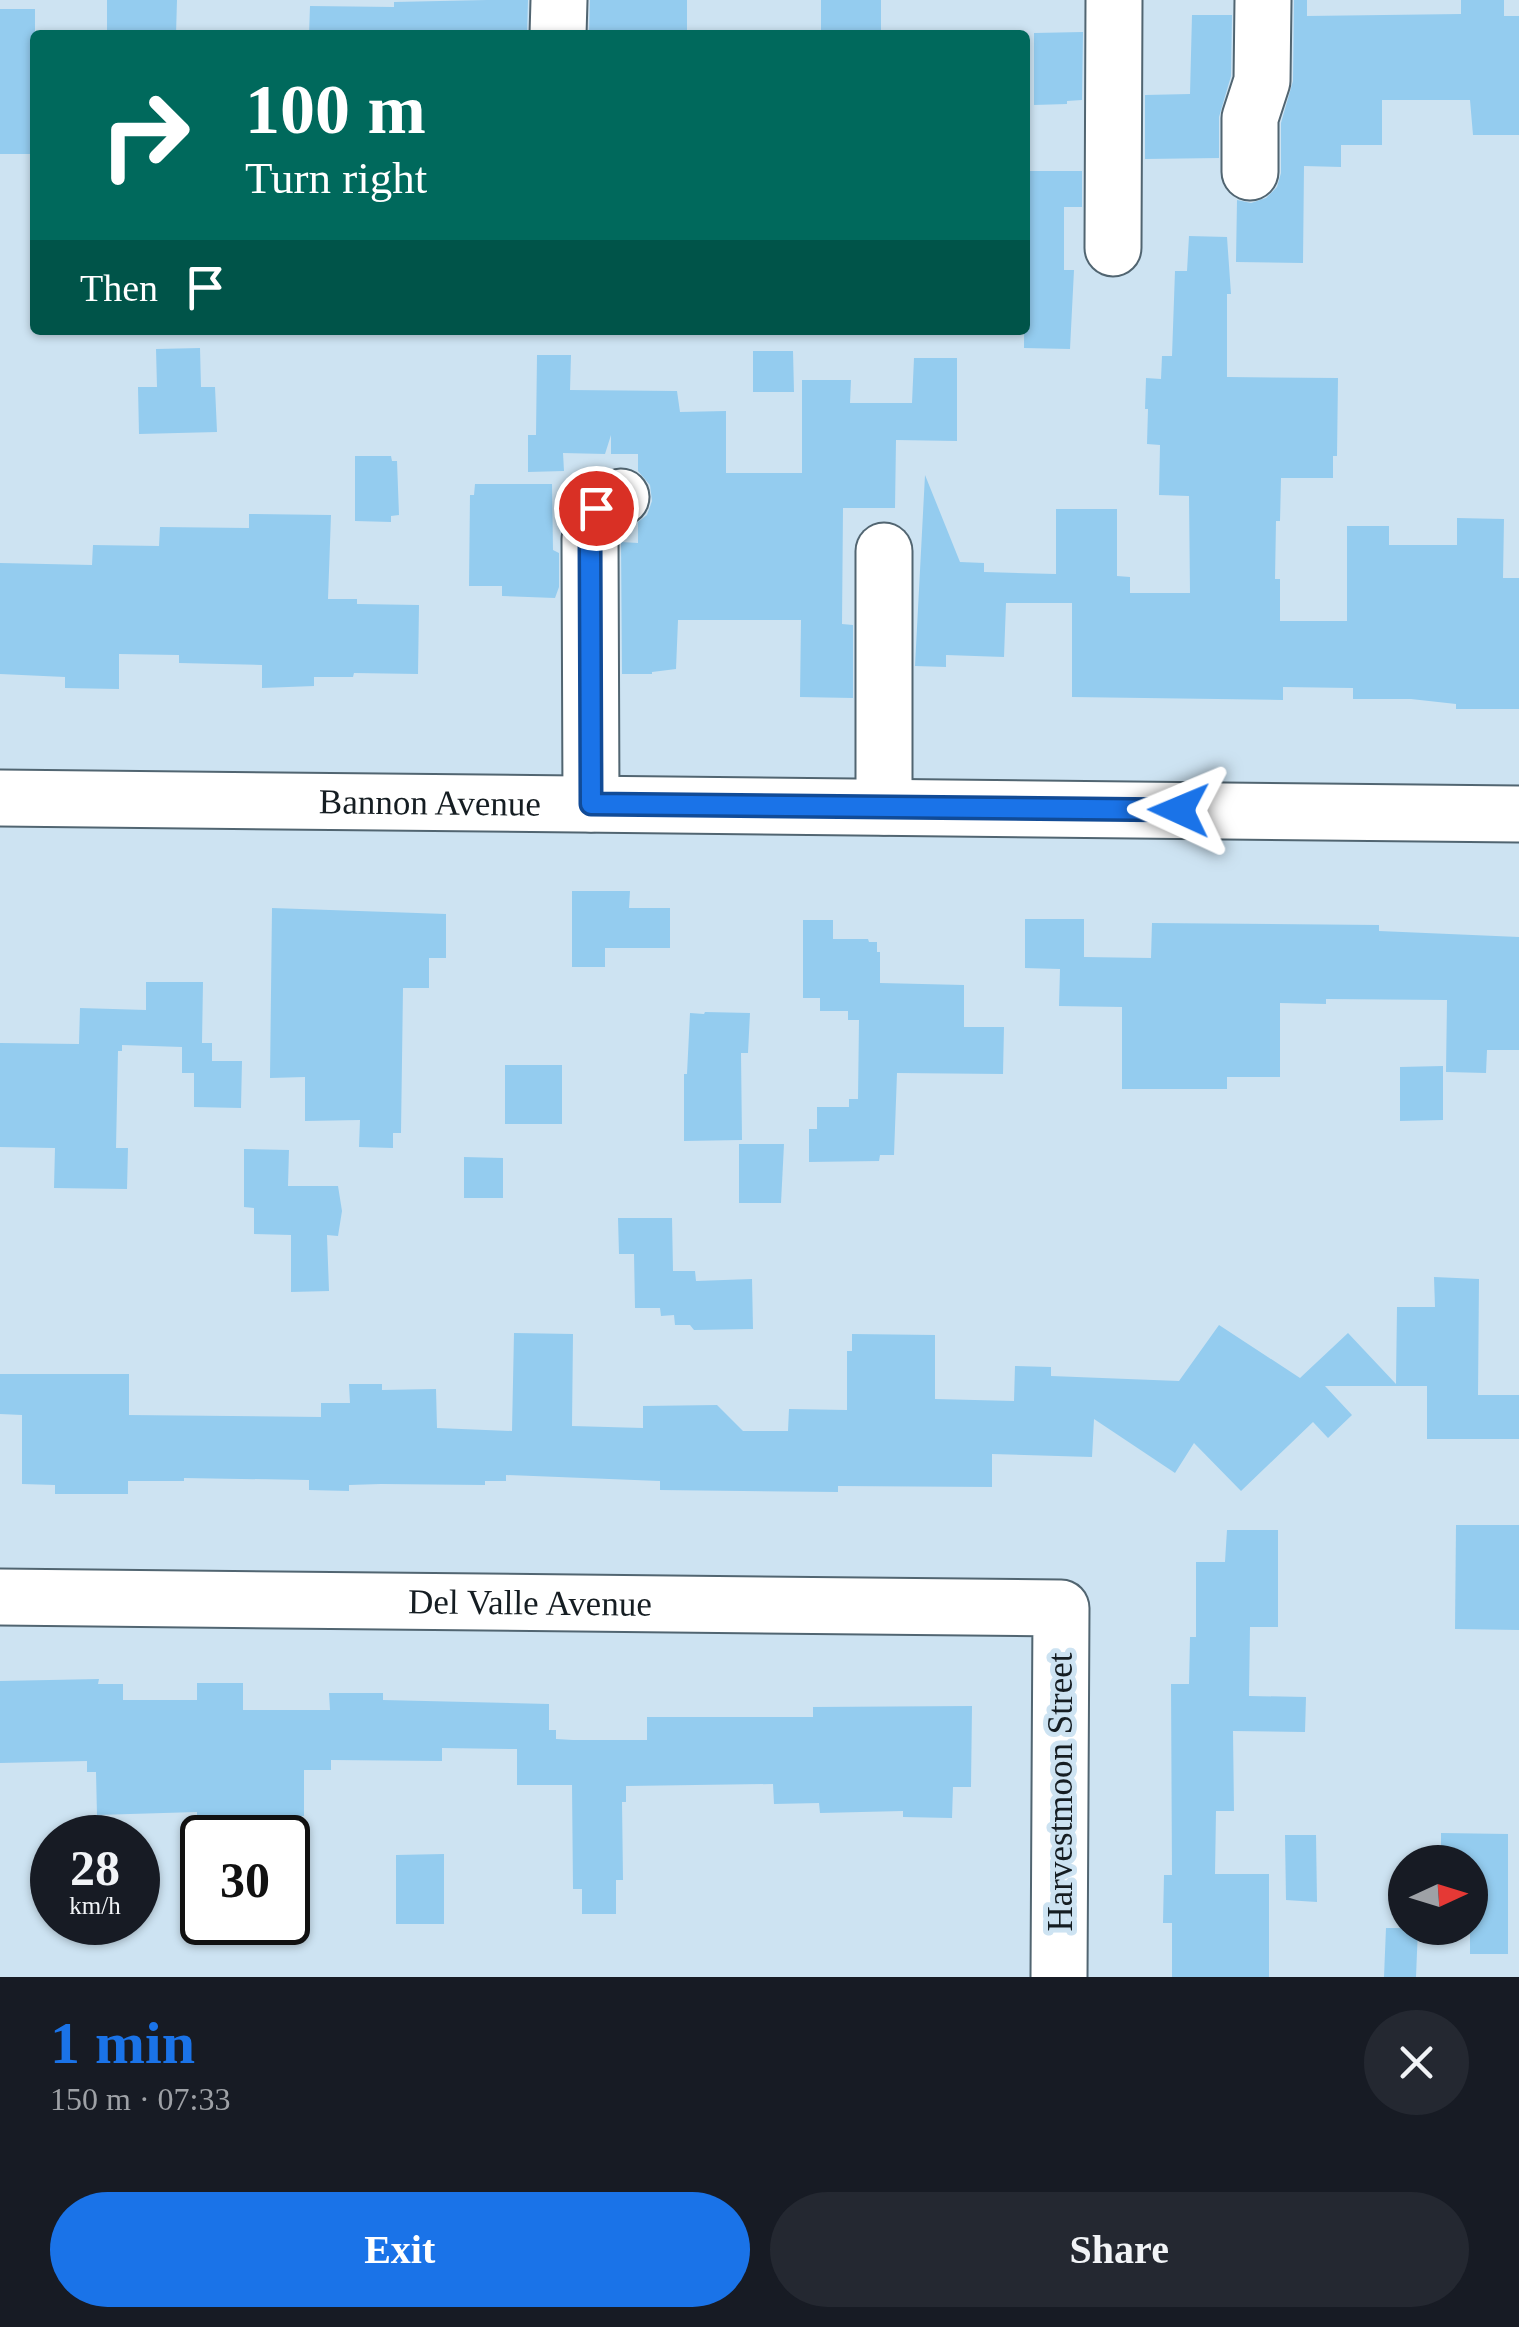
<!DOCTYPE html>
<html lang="en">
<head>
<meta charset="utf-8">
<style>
  :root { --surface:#171b24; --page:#242831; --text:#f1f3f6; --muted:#9ea1a6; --accent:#1a73e8 }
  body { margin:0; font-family:"Times New Roman",serif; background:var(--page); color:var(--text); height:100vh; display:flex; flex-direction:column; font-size:38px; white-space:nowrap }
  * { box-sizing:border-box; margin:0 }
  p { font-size:32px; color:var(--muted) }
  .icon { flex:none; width:55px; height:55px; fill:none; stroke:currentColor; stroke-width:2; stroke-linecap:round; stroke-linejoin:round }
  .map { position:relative; height:1977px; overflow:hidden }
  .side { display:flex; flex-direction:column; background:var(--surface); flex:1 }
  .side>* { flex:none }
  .banner { position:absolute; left:30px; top:30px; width:1000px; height:305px; border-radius:10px; box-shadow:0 2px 8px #0004; background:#00695c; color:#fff; overflow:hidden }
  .needle { width:65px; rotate:86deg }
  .controls { position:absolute; left:1388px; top:1845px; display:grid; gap:20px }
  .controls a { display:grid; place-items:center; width:100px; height:100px; border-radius:50%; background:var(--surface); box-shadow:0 2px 8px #0004; font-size:50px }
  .speed { position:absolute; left:30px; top:1815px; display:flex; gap:20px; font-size:50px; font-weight:700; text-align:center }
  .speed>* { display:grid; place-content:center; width:130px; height:130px; border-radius:50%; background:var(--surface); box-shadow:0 2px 8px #0004; line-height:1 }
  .speed small { font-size:25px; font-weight:400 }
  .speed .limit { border:5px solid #111; border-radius:15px; background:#fff; color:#111 }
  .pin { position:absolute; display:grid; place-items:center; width:85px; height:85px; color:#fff; margin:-42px; border:5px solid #fff; border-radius:50%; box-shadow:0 2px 10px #0007 }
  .me { position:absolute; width:110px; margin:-55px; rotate:271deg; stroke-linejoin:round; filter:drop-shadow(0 0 8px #0008) }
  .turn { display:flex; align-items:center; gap:35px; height:210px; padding:0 50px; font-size:45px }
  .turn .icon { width:130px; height:130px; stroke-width:2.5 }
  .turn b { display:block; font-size:70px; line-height:85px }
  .then { display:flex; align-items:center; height:95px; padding:0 50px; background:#0003; gap:20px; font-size:38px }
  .round { display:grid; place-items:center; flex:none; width:105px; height:105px; border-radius:52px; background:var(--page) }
  .head { display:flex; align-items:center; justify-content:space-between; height:170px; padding:0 50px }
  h1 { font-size:60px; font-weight:700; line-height:75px; color:var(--accent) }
  .button { display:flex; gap:20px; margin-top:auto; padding:20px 50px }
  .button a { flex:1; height:115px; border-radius:60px; background:var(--accent); color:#fff; font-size:40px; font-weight:700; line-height:115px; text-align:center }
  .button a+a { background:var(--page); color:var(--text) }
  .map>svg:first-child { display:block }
</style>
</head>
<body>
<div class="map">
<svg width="1519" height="1977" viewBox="0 0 1519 1977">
  <rect width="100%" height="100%" fill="#cde3f2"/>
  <g fill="#94ccef">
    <polygon points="107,0 177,0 176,35 107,35"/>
    <polygon points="487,0 528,0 527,35 309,35 310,6 394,7 394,2"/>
    <polygon points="590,0 687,0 687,35 589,35"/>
    <rect x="821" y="0" width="60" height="35"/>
    <polygon points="1294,0 1307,0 1307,16 1461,14 1461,0 1504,0 1504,16 1519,16 1519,135 1473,135 1470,100 1382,100 1382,145 1341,145 1341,167 1304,166 1303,263 1236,262 1237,200 1251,203 1266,198 1277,187 1281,173 1281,123 1293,81"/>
    <rect x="0" y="9" width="35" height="145"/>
    <polygon points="1192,15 1232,15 1231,76 1219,117 1219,158 1145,159 1145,95 1190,94"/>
    <polygon points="1083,32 1082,100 1067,101 1067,104 1034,105 1034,33"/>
    <polygon points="1025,171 1082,171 1082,207 1064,207 1064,270 1074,270 1070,349 1024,348"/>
    <polygon points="1189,236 1227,237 1231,294 1227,294 1227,377 1338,378 1337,456 1333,456 1333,478 1281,478 1280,521 1276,521 1275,579 1280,579 1280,621 1347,621 1347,526 1389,526 1389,545 1457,545 1457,518 1504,519 1503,578 1519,578 1519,709 1456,709 1456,704 1411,699 1353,699 1353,688 1283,687 1283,700 1072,697 1072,603 1006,603 1004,657 946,655 946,667 915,666 925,475 960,562 984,563 984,572 1056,574 1056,509 1117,509 1117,576 1130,577 1130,593 1190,593 1189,496 1159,495 1160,445 1147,444 1148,409 1145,409 1146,378 1161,379 1162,356 1172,356 1175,271 1187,271"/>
    <polygon points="200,348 201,387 215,387 217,432 139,434 138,387 157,387 156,349"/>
    <polygon points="753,351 793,351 794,392 753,392"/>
    <polygon points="537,355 571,355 570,390 677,391 680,412 726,411 726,473 802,473 802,380 851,380 850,403 912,403 914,358 957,358 957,441 896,440 895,508 843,508 842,624 853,625 853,698 800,697 801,620 678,620 676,669 652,672 652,674 622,674 621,542 638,543 638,522 647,515 652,501 650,485 638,471 638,454 611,454 611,435 605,454 563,453 564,471 528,472 528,435 536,435"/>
    <polygon points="355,456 391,456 392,461 397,461 399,515 391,516 391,522 355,521"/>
    <polygon points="475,484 552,484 553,550 559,553 559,587 555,598 502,596 502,586 469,586 470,495 474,495"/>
    <polygon points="249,514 331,515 328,599 357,599 357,604 419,605 418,674 354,673 353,677 314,677 314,686 262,688 262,665 179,663 179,655 119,654 119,689 65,688 65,677 0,674 0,563 92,565 93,545 159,546 160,527 249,528"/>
    <polygon points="572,891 630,891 629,908 670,908 670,948 605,948 605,967 572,967"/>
    <polygon points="272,908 446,914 446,958 429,958 429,988 403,988 401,1133 393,1133 393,1148 359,1147 360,1120 305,1121 305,1077 270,1078"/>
    <polygon points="1025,919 1084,919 1084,957 1151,958 1152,923 1379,925 1379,931 1519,937 1519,1050 1487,1050 1486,1073 1446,1072 1447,1000 1326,999 1326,1004 1280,1003 1280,1077 1227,1077 1227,1089 1122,1089 1122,1007 1059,1006 1060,969 1025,968"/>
    <polygon points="803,920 833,920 833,939 868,939 869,942 877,942 877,952 880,952 880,983 964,985 964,1027 1004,1027 1003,1074 897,1073 894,1155 880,1155 879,1161 809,1162 809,1129 817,1129 817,1107 849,1107 849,1099 858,1099 859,1020 848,1020 848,1011 820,1011 820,998 803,998"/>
    <polygon points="146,982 203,982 202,1043 212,1043 212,1061 242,1061 241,1108 194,1107 194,1073 182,1073 182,1047 122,1045 122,1051 118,1051 116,1148 128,1148 127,1189 54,1188 55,1148 0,1147 0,1043 79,1044 80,1008 146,1010"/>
    <polygon points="705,1012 750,1013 748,1053 741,1053 742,1140 684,1141 684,1074 687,1074 690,1013 704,1014"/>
    <rect x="505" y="1065" width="57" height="59"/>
    <polygon points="1443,1066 1443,1120 1400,1121 1400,1067"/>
    <polygon points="739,1144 784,1144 781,1203 739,1203"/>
    <polygon points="244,1149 289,1150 288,1186 338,1186 342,1211 338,1236 327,1235 329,1291 291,1292 291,1235 254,1234 254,1208 244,1207"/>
    <polygon points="464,1157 503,1158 503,1198 464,1198"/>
    <polygon points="618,1218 672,1218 673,1271 695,1271 696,1281 752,1279 753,1329 694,1330 690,1325 675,1325 674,1315 661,1316 660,1308 635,1308 634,1254 619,1254"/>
    <polygon points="1434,1277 1479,1279 1478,1395 1519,1395 1519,1439 1427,1439 1427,1386 1325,1386 1352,1415 1328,1438 1313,1422 1241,1491 1194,1443 1175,1473 1094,1419 1092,1457 992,1454 992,1487 838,1486 838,1492 660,1490 660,1481 506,1475 506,1481 485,1481 485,1485 381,1484 349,1485 349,1491 309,1490 309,1480 184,1478 184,1481 128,1481 128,1494 55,1494 55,1485 22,1484 22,1415 0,1414 0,1374 129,1374 129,1415 321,1417 321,1403 350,1403 349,1384 382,1384 382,1390 436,1389 437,1428 512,1431 514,1333 573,1334 572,1426 643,1428 643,1406 717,1405 743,1431 788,1431 789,1409 847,1410 847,1351 852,1351 852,1334 935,1335 935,1399 1014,1401 1015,1366 1051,1367 1051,1376 1179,1381 1219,1325 1300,1378 1348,1333 1396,1384 1397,1307 1435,1307"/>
    <polygon points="1456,1525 1519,1525 1519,1630 1455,1629"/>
    <polygon points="1227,1530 1278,1530 1278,1627 1250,1627 1249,1696 1306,1697 1305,1732 1233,1731 1234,1811 1216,1811 1215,1874 1269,1874 1269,1977 1172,1977 1172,1923 1163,1923 1164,1875 1172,1875 1171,1684 1189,1684 1190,1637 1196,1637 1196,1562 1225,1562"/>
    <polygon points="99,1679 98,1684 123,1684 123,1700 197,1700 197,1683 243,1683 243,1710 330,1710 329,1693 383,1693 383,1700 549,1704 549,1730 556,1730 556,1739 573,1740 647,1740 647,1717 813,1717 813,1707 972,1706 971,1787 953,1787 952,1818 903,1817 903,1811 820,1813 819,1803 774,1804 773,1784 626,1786 626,1802 622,1802 623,1880 616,1880 616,1914 582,1914 582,1889 573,1889 572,1785 517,1785 517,1749 442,1748 442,1761 331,1760 331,1770 304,1770 304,1816 296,1816 296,1838 263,1838 263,1833 197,1833 197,1812 97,1815 96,1772 87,1772 87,1761 0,1763 0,1681"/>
    <polygon points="1441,1833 1508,1834 1508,1954 1470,1954 1470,1862 1441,1862"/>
    <polygon points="1285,1835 1316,1835 1317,1902 1286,1900"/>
    <polygon points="444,1854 444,1924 396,1924 396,1855"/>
    <polygon points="1386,1928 1418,1928 1416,1977 1384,1977"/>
  </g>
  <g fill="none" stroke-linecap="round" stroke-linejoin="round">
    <g stroke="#516571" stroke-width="59">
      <g id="minor">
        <polyline points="558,35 559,0"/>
        <polyline points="1250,172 1250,118 1262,81 1263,0"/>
        <polyline points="1113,248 1114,0"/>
        <path id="s1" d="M0 798 1519 814"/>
        <polyline points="591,804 590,539 596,508 621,497"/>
        <polyline points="884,807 884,551"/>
        <path id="s2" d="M0 1597 1061 1608 1059 1977"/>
      </g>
    </g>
    <use href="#minor" stroke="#fff" stroke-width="55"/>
  </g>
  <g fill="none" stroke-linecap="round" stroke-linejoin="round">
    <g stroke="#114b97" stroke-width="25">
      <polyline id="route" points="596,508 590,539 591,804 1179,810"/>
    </g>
    <use href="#route" stroke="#1a73e8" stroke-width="18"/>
  </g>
  <g text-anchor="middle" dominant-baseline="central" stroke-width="10" stroke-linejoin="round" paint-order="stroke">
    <g font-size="35" fill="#151d22" stroke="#cde3f2">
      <text stroke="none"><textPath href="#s1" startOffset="430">Bannon Avenue</textPath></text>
      <text stroke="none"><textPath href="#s2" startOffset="530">Del Valle Avenue</textPath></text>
      <text transform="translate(1060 1792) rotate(-90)">Harvestmoon Street</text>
    </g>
  </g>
</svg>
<div class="controls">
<a><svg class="needle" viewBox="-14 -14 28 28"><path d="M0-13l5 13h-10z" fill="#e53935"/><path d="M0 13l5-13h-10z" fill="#9ea1a6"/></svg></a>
</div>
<div class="speed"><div>28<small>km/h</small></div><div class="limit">30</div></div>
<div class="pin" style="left:596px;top:508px;background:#d93025"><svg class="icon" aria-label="arrive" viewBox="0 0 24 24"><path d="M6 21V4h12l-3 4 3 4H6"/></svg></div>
<svg class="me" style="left:1179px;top:810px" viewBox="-20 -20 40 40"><path d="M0-17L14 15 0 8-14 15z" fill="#1a73e8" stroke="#fff" stroke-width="4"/></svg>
<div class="banner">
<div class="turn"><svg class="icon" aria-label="right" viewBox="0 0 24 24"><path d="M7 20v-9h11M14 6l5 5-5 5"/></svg><div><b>100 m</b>Turn right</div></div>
<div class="then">Then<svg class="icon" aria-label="arrive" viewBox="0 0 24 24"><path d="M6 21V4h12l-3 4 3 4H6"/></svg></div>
</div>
</div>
<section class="side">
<div class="head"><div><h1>1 min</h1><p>150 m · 07:33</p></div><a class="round"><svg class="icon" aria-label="close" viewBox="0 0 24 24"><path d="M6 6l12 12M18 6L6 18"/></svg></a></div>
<div class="button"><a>Exit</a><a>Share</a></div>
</section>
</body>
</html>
